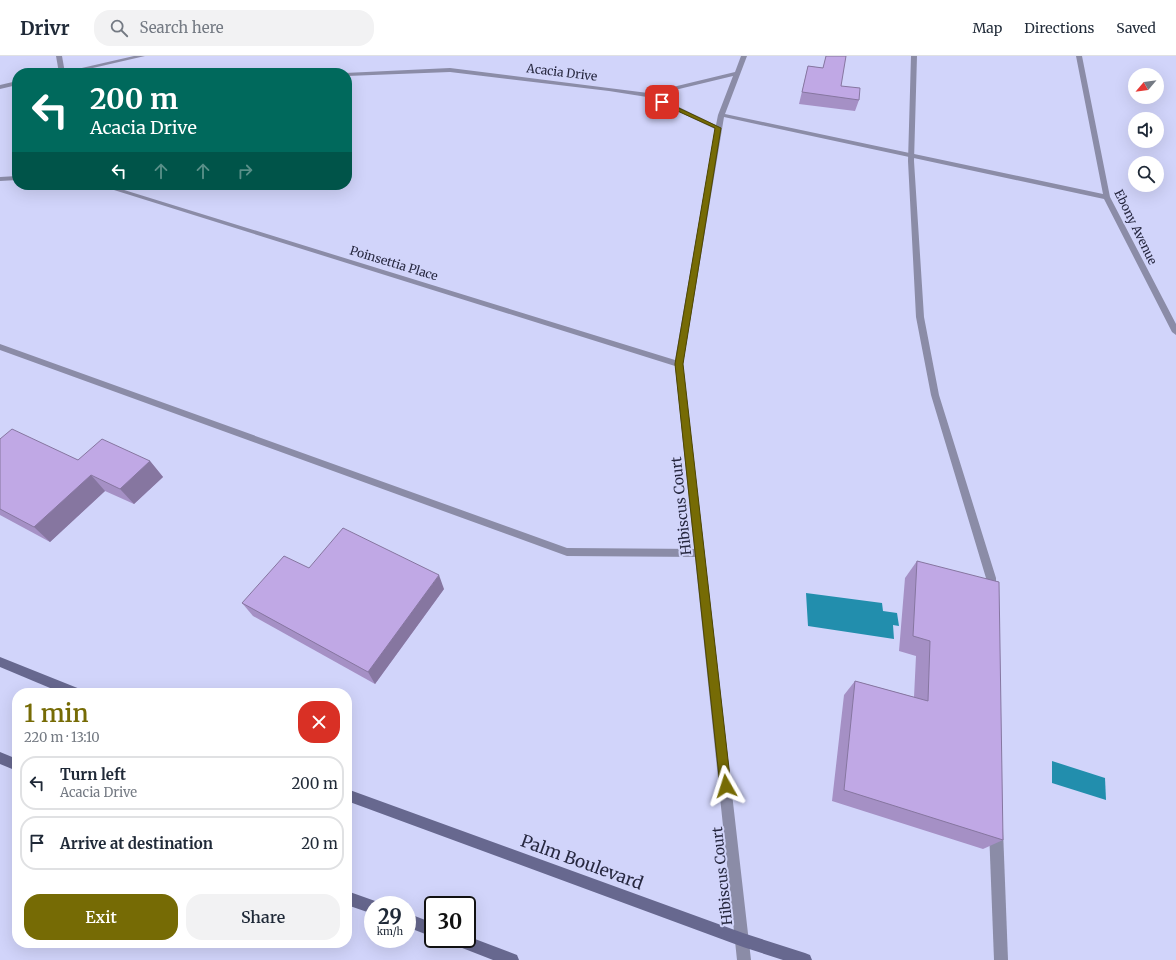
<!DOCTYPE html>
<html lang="en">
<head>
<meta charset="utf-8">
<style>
  :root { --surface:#fff; --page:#f2f2f3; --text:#1f2937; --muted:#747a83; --line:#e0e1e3; --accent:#766b05 }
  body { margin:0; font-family:Merriweather,serif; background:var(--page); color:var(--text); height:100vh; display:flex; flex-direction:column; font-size:15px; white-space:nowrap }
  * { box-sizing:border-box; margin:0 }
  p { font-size:13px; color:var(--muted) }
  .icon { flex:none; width:22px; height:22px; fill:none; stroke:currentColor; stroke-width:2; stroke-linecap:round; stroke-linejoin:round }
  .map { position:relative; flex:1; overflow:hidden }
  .sheet { position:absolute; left:12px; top:632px; width:340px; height:260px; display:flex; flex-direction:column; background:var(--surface); border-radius:16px; box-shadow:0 4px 16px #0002 }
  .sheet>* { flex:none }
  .banner { position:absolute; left:12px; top:12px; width:340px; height:122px; border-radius:16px; box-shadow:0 4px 16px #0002; background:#00695c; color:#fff; overflow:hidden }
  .needle { width:26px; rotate:241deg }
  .fabs { position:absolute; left:1128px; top:12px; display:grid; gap:8px }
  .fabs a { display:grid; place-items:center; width:36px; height:36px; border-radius:50%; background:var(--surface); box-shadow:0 4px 16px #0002; font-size:20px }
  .speed { position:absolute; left:364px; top:840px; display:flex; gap:8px; font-size:20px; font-weight:700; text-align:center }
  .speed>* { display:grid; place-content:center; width:52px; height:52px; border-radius:50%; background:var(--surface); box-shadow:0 4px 16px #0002; line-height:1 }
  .speed small { font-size:10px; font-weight:400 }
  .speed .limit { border:2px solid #111; border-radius:6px; background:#fff; color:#111 }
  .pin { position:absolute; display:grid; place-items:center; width:34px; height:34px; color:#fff; margin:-17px; border-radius:8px; box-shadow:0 2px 6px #0006 }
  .me { position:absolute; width:44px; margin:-22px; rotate:354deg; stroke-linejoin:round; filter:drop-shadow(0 0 3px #0008) }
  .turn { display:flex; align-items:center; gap:14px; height:84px; padding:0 12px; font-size:18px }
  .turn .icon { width:52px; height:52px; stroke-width:2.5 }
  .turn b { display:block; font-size:28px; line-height:34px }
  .lanes { display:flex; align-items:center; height:38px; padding:0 12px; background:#0003; justify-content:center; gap:20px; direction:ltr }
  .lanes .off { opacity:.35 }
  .round { display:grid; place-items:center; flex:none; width:42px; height:42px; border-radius:16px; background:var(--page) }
  .overview { display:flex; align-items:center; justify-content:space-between; height:68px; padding:0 12px }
  h1 { font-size:24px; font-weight:600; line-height:30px; color:var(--accent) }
  .cta { display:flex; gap:8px; margin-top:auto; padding:8px 12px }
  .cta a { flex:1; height:46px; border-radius:16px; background:var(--accent); color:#fff; font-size:16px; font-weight:600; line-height:46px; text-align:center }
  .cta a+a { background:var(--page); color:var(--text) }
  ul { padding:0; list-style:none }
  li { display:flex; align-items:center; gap:12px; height:54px; margin:0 8px 6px; padding:0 4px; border:2px solid var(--line); border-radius:16px }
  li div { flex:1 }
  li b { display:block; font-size:15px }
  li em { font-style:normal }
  header { display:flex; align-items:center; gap:24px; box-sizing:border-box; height:56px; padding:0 20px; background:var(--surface); border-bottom:1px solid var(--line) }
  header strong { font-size:19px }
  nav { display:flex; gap:22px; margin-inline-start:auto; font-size:14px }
  .search { width:280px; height:36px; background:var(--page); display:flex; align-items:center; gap:10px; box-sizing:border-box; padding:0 14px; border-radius:16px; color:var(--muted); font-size:15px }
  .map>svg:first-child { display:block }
</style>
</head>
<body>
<header>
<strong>Drivr</strong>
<div class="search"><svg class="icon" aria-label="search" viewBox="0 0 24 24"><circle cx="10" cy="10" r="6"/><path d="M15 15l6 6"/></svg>Search here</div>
<nav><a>Map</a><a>Directions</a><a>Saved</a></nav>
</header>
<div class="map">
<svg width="1176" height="904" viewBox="0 0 1176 904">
  <rect width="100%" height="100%" fill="#d1d4fa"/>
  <g fill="#228ead">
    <polygon points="806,537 882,547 883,555 897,557 899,570 893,569 894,583 808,570"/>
    <polygon points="1052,705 1105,722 1106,744 1052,727"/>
  </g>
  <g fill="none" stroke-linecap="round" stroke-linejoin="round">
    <g fill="#8b8ca7" fill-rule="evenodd">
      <polygon points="134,0 145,0 71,17 60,17"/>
      <polygon points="911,0 917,0 914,105 924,261 939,339 996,522 996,536 995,539 991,541 987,539 986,536 986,522 931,339 916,261 908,105"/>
      <polygon points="17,25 17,29 0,33 0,29"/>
      <polygon points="0,288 567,492 700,493 704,494 705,497 704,500 700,501 567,500 0,294"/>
      <polygon points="996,767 1001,769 1003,774 1008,904 994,904 989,774 991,769"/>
    </g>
    <g fill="#8b8ca7" fill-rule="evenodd">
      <polygon points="56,0 62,0 65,17 59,17"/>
      <path d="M741 0H747L725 58 1103 138 1076 0H1082L1110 141 1176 268V279L1172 276 1104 143 724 61 683 308 751 904H737L675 310 98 129H108L675 304 715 73 647 41 609 35 450 16 347 20V17H345L450 12 648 37 735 16ZM733 20 718 59 716 69 654 39Z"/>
      <polygon points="17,120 17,124 0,125 0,121"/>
    </g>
    <g fill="#67688f" fill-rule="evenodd">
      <polygon points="0,601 80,633 82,637 62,637 0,611"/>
      <polygon points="0,696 17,703 17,715 0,708"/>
      <polygon points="347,733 743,877 805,897 810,899 812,904 783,904 743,891 347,745"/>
      <polygon points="347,835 378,846 379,849 373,849 373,858 347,849"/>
      <polygon points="407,857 433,867 433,881 407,871"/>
      <polygon points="467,880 517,899 519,904 493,904 452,888 450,883 467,883"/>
    </g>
  </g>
  <g fill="#a590c5">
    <polygon points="826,0 841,30 859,44 855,55 799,48 808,10 823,12"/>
    <polygon points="0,383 78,404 150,405 163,421 134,448 105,435 50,486 0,459"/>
    <polygon points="917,505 1003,784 983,793 832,745 844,639 855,625 914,641 916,600 899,595 905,522"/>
    <polygon points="309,512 444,533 375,628 253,560 242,547"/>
  </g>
  <g fill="#8676a0">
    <polygon points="150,405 163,421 134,448 120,433"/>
    <polygon points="91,419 105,435 50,486 34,471"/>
    <polygon points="439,519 444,533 375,628 368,616"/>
  </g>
  <g fill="#c0a8e5" stroke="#8676a0">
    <polygon points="826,0 846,0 841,30 860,32 859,44 802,36 808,10 823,12"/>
    <polygon points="12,373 78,404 102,383 150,405 120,433 91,419 34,471 0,453 0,383"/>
    <polygon points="343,472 439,519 368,616 242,547 284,500 309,512"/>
    <polygon points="917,505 999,526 1003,784 844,734 855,625 928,645 930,585 913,580"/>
  </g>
  <polygon fill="#766b05" stroke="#4d4603" points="660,45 664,45 721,72 683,308 731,730 730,735 726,736 722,735 720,730 675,308 715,72 660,47"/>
  <g text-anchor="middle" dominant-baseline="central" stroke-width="4" stroke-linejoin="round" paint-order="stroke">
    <g font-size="12" fill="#272840" stroke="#d1d4fa">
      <text transform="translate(562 16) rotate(7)">Acacia Drive</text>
      <text transform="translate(1136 171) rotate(64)">Ebony Avenue</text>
      <text transform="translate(394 207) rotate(17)">Poinsettia Place</text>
    </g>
    <g font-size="14" fill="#272840" stroke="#d1d4fa">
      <text transform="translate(681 450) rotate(-96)">Hibiscus Court</text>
      <text transform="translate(722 820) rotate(-96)">Hibiscus Court</text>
    </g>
    <g font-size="17" fill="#272840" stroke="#d1d4fa">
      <text transform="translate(582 806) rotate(20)">Palm Boulevard</text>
    </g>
  </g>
</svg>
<div class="fabs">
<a><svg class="needle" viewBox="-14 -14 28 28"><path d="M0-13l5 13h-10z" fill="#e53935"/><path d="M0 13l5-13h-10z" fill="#747a83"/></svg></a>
<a><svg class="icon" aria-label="sound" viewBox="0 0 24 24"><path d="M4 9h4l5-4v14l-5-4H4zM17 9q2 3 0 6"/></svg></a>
<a><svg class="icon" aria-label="search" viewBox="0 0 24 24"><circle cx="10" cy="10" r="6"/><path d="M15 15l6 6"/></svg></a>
</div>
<div class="speed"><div>29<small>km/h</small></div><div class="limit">30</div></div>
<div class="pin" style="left:662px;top:46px;background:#d93025"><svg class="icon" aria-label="arrive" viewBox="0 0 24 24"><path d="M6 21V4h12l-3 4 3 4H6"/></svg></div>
<svg class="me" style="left:726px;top:730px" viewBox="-20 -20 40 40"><path d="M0-17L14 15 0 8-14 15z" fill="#766b05" stroke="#fff" stroke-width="4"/></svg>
<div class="banner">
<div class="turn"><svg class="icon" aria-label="left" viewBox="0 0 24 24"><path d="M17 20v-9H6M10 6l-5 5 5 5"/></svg><div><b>200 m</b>Acacia Drive</div></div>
<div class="lanes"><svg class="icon" aria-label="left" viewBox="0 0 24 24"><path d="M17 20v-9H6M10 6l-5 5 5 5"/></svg><svg class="icon off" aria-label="ahead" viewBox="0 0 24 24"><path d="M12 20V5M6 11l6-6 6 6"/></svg><svg class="icon off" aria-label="ahead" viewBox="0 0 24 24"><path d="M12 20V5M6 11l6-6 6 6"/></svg><svg class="icon off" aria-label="right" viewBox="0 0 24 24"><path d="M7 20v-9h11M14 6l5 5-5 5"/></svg></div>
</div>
<section class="sheet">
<div class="overview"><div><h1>1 min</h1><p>220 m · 13:10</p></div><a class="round" style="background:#d93025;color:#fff"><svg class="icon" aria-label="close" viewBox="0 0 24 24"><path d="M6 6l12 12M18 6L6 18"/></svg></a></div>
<ul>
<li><svg class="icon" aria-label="left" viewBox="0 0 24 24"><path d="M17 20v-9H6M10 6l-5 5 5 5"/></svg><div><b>Turn left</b><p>Acacia Drive</p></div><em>200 m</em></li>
<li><svg class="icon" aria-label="arrive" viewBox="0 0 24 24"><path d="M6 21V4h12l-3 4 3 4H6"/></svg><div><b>Arrive at destination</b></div><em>20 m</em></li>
</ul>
<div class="cta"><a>Exit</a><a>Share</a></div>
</section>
</div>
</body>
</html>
